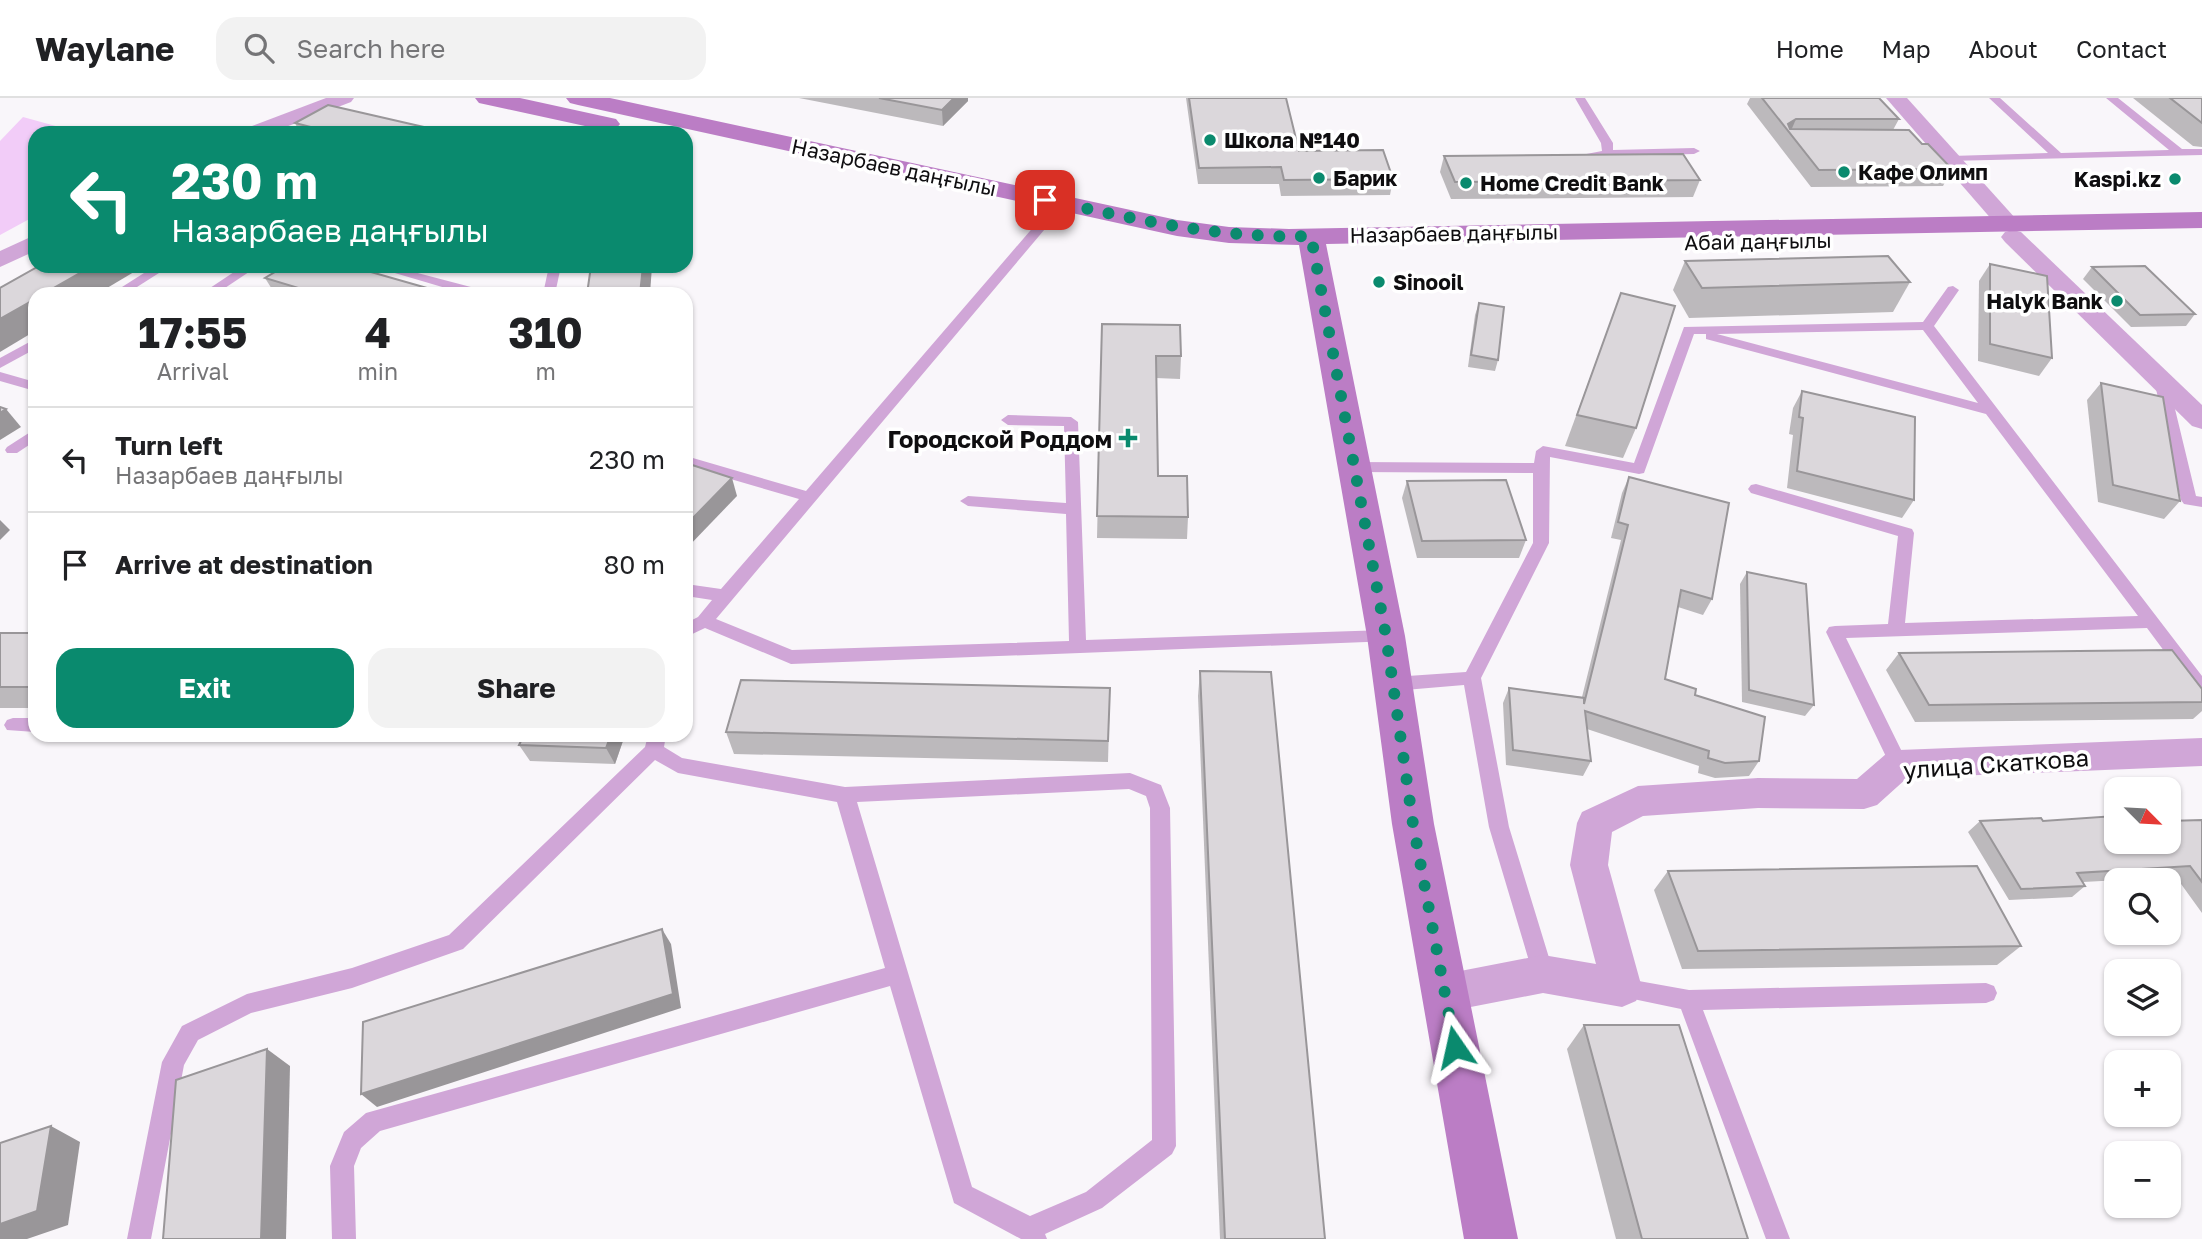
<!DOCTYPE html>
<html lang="en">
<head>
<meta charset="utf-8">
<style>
  :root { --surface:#fff; --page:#f2f2f2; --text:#202124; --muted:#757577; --line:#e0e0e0; --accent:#0a8a6e }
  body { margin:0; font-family:"Golos Text",sans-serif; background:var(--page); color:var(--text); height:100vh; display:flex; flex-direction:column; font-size:26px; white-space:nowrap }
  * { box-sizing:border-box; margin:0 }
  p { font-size:23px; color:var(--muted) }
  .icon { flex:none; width:38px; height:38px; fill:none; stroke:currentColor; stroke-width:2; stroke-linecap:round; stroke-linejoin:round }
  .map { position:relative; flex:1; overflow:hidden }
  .drawer { position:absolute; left:28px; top:189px; width:665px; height:455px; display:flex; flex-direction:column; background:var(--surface); border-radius:21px; box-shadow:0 2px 5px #0004 }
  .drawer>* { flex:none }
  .top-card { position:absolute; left:28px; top:28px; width:665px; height:147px; border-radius:21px; box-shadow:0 2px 5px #0004; background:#0a8a6e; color:#fff; overflow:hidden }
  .needle { width:46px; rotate:114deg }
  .controls { position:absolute; left:2104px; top:679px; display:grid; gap:14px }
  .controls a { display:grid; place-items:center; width:77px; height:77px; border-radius:14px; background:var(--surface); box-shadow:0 2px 5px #0004; font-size:35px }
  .pin { position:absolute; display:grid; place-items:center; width:60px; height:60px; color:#fff; margin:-30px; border-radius:14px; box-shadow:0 4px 10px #0006 }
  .me { position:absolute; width:77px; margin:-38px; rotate:349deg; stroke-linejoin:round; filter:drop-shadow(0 0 5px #0008) }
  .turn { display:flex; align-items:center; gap:24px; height:147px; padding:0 28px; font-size:32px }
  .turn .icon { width:91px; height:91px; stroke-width:2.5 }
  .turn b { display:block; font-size:49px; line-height:60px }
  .eta { display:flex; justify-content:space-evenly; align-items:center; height:119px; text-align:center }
  .eta b { font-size:42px; font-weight:700; line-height:49px }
  .action { display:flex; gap:14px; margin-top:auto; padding:14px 28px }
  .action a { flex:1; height:80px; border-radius:21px; background:var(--accent); color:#fff; font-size:28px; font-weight:700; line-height:80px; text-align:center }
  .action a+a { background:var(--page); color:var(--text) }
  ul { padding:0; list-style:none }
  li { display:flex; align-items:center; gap:21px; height:105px; padding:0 28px; border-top:2px solid var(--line) }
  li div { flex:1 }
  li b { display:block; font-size:26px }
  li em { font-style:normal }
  header { display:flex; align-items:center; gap:42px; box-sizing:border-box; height:98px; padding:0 35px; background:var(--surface); border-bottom:2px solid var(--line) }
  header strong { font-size:33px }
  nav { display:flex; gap:38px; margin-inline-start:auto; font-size:24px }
  .search { width:490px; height:63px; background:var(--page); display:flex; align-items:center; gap:18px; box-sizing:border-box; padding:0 24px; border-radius:21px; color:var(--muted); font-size:26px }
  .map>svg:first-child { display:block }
</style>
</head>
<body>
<header>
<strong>Waylane</strong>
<div class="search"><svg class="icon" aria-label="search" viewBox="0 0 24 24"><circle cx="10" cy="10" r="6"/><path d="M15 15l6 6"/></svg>Search here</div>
<nav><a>Home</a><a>Map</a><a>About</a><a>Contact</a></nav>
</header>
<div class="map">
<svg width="2202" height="1141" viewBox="0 0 2202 1141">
  <rect width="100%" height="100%" fill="#f9f6fa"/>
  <polygon fill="#f2ccf8" points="23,19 81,35 35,35 35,118 0,137 0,43"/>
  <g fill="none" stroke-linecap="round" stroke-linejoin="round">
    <g fill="#d0a6d7" fill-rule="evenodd">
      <polygon points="1575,0 1585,0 1613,45 1613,52 1694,50 1700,53 1694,56 1609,58 1594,63 1576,62 1576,58 1602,53 1601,45"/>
      <polygon points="1989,0 2000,0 2061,55 2169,52 2106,0 2118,0 2182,51 2202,51 2202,57 1947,63 1945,61 1951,58 2048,55"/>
      <polygon points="1046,118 1050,119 1050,125 716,521 792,552 1069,543 1066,416 968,408 960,403 968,398 1066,405 1064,328 1008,327 1001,322 1008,317 1071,319 1078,324 1086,542 1386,532 1392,533 1395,538 1392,543 791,566 705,530 686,539 686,525 698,519 712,502 686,498 686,486 721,491 799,401 686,368 686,358 806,393 1042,119"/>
      <polygon points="155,168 170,168 126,196 111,196"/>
      <polygon points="243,168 258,168 216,196 201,196"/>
      <polygon points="371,168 391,168 486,193 487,196 466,196"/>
      <polygon points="549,168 561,168 555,196 543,196"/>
      <path d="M1953 188 1959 192 1934 228 2202 578V598L2196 596 2147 530 1846 540 1908 666 1906 671 1899 674 1892 671 1826 534 1829 529 1835 528 1888 526 1898 438 1751 395 1748 391 1751 387 1756 386 1912 431 1914 435 1905 525 2138 518 1986 316 1706 241V236H1694L1644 375 1639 376 1550 359 1549 445 1481 580 1509 729 1554 876 1551 883 1543 886 1535 883 1489 729 1464 587 1393 593 1387 591 1384 586 1387 581 1393 579 1466 574 1533 445V375L1354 374 1346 369 1354 364 1534 365 1536 353 1543 348 1634 365 1684 229 1923 224 1948 189ZM1923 232 1978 305 1717 236Z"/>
      <polygon points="35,241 35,251 0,270 0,260"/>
      <polygon points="0,274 35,284 35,293 0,283"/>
      <polygon points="2161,278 2168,282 2196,398 2202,399 2202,409 2184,406 2181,402 2154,282"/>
      <polygon points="35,331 35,343 17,355 7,355 5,352 7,349"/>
      <polygon points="13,620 35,620 35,634 7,632 4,627 7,622"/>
      <path d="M648 637H666L664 649 682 660 845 689 1130 675 1161 687 1170 710 1176 1048 1172 1056 1102 1110 1045 1136 1047 1141H1021L954 1105 890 888 380 1033 361 1050 354 1068 356 1141H332L330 1068 344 1034 366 1015 885 870 837 704 678 675 655 662 463 851 352 890 251 915 198 942 184 967 151 1141H127L162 964 182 928 247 896 352 870 449 837 645 649ZM1129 691 1146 698 1150 710 1152 1042 1086 1094 1030 1118 972 1089 857 704Z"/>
      <polygon points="1622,880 1689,892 1986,885 1994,888 1997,895 1994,902 1986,905 1703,912 1790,1141 1766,1141 1681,911 1614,897 1611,890 1614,883"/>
    </g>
    <g fill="#d0a6d7" fill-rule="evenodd">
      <polygon points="326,0 354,0 351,4 270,35 241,35 244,31"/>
      <polygon points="1886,0 1907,0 2016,121 2019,126 2016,131 2000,131"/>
      <polygon points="2013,132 2021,134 2202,307 2202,331 2192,328 2005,144 2001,139 2005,134"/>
      <polygon points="35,137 35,153 0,169 0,153"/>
      <polygon points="2202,640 2202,668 1907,680 1877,707 1864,711 1758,710 1643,718 1612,734 1608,767 1642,890 1636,903 1622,909 1543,895 1445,914 1431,909 1425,895 1431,881 1445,876 1543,857 1596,866 1570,767 1577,725 1582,714 1638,688 1758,680 1857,681 1886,656 1899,652"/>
    </g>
    <g fill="#bb7dc5" fill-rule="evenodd">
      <polygon points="475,0 520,0 616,21 620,26 616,31 608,33 479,5"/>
      <polygon points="566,0 610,0 1177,122 1229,129 1289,131 2202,114 2202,130 1326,146 1405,538 1434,726 1518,1141 1464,1141 1392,726 1367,538 1299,147 1229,145 1177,138 578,7 570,5"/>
    </g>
  </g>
  <g fill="#bcb9bc">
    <polygon points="799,0 968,0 968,3 943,28"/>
    <polygon points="1186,0 1286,0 1299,53 1393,81 1390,97 1281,98 1279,86 1198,86"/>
    <polygon points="1750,0 1879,0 1899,21 1893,32 1922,46 1952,71 1943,88 1811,89 1747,6"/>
    <polygon points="2133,0 2202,0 2202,49 2193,48"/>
    <polygon points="295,25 450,35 300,35"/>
    <polygon points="1444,58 1700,82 1693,99 1451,101 1440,74"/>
    <polygon points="1685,163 1910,184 1893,214 1689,220 1673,192"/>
    <polygon points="1990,166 2052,260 2039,278 1978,263 1979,183"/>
    <polygon points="2092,169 2195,216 2186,228 2131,229 2083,181"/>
    <polygon points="265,180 448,196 275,196"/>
    <polygon points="1621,195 1636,330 1623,360 1565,348"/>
    <polygon points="1479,205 1498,262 1495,273 1468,269 1475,217"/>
    <polygon points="1102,226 1181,258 1180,281 1156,280 1158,378 1188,419 1187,441 1097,440"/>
    <polygon points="2101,285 2180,403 2164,421 2098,404 2087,302"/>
    <polygon points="1802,293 1914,402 1902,420 1787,390 1793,337 1789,336 1793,310"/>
    <polygon points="1629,379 1712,501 1703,517 1678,509 1665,581 1695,597 1759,663 1749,678 1715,680 1698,675 1699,668 1587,631 1591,663 1583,678 1506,667 1503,605 1509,590 1582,599 1621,442 1611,440 1622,395"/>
    <polygon points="1407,383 1526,442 1519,460 1417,460 1402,400"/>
    <polygon points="1747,474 1814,607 1805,618 1742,604 1740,486"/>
    <rect x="0" y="535" width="35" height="75"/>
    <polygon points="1899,555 2202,591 2202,613 2193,621 1915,624 1886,572"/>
    <polygon points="1200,573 1325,1141 1220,1141 1198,598"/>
    <polygon points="1110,590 1108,664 734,656 726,634"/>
    <polygon points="524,637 625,637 615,666 530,663 519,647"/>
    <polygon points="2202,722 2202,815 2176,779 2083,784 2085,788 2072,799 2009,802 1968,734 1980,723 2043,723 2116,744"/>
    <polygon points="1668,773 2021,848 1997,867 1682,871 1654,792"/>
    <polygon points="1584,927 1748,1141 1616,1141 1567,951"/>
  </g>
  <g fill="#999699">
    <polygon points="954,0 968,0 968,3 943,28 942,12"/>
    <polygon points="1796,21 1790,35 1788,26"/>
    <polygon points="92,168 144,168 97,196 43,196"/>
    <polygon points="643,168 652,168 650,196 640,196"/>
    <polygon points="35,201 35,233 0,254 0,221"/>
    <polygon points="686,272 693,294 686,301"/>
    <polygon points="6,311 21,329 0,342 0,315"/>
    <polygon points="732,380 737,398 686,451 686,427"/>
    <polygon points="0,422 10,432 0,442"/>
    <polygon points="611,637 625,637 615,666 606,650"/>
    <polygon points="662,831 671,846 681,910 377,1009 361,996"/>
    <polygon points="267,951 290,968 286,1141 261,1141"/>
    <polygon points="51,1028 80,1044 68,1127 27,1141 0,1141 0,1126"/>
  </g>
  <g fill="#dbd7db" stroke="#999699" stroke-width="2">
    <polygon points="879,0 954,0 942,12"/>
    <polygon points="1189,0 1286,0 1299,53 1383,52 1393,81 1284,82 1281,69 1199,70"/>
    <polygon points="1762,0 1879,0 1899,21 1796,21 1788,26 1790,31 1909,32 1922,46 1928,46 1952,71 1819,72"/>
    <polygon points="2170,0 2202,0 2202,25"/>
    <polygon points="328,7 450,35 334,35 295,25"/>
    <polygon points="1683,56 1700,82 1455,84 1444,58"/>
    <polygon points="1888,158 1910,184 1702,190 1685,163"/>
    <polygon points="1990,166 2047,178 2052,260 1990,246"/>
    <polygon points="39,168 92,168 43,196 35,196 35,201 0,221 0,190"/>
    <polygon points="285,168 350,168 448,196 309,196 312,194 265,180"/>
    <polygon points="591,168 643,168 640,196 587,196"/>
    <polygon points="2145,168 2195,216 2140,217 2092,169"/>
    <polygon points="1621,195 1675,208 1636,330 1577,317"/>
    <polygon points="1479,205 1504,209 1498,262 1471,257"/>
    <polygon points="1102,226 1180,227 1181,258 1156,258 1158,378 1187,378 1188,419 1097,418"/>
    <polygon points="2101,285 2163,299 2180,403 2113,387"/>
    <polygon points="1802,293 1915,319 1914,402 1797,373 1803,320 1799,319"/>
    <polygon points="0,309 6,311 0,315"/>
    <polygon points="686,365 732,380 686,427"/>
    <polygon points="1629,379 1729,405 1712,501 1681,492 1665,581 1696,591 1695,597 1765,619 1759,663 1725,665 1708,660 1709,653 1585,613 1591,663 1513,652 1509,590 1584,600 1584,606 1628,427 1618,424"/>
    <polygon points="1506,382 1526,442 1422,443 1407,383"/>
    <polygon points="1747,474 1806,486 1814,607 1749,592"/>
    <rect x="0" y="535" width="35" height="54"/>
    <polygon points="2172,552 2202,591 2202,604 1929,607 1899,555"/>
    <polygon points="1200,573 1271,574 1325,1141 1225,1141"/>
    <polygon points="741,582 1110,590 1108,643 726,634"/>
    <polygon points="524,637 611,637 606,650 519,647"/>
    <polygon points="2115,718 2116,720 2116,744 2168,744 2168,723 2202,722 2202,784 2190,768 2077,775 2085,788 2021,791 1980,723 2041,720 2043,723"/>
    <polygon points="1977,768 2021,848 1698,853 1668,773"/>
    <polygon points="662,831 673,896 361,996 363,924"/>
    <polygon points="1584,927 1679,927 1748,1141 1642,1141"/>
    <polygon points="267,951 261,1141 163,1141 176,982"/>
    <polygon points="51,1028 37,1113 0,1126 0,1045"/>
  </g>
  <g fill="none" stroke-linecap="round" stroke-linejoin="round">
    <path stroke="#0a8a6e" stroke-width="12" stroke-dasharray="0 21.6" d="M1045 102C1138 121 1215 141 1311 138L1386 538 1413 726 1455 949"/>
  </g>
  <g fill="#0a8a6e" stroke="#fff" stroke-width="2.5">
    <circle cx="1210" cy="42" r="7"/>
    <circle cx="1844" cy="74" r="7"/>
    <circle cx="1319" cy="80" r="7"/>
    <circle cx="2175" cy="81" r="7"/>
    <circle cx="1466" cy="85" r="7"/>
    <circle cx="1379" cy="184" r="7"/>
    <circle cx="2117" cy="203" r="7"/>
    <path d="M1124.5 329.5h7v7h7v7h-7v7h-7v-7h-7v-7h7z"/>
  </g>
  <g text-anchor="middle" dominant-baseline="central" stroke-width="7" stroke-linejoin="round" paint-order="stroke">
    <g font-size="21" font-weight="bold" fill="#0f0e10" stroke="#fff" text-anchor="start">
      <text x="1224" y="42">Школа №140</text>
      <text x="1858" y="74">Кафе Олимп</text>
      <text x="1333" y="80">Барик</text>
      <text x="2161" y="81" text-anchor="end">Kaspi.kz</text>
      <text x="1480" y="85">Home Credit Bank</text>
      <text x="1393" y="184">Sinooil</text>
      <text x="2103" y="203" text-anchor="end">Halyk Bank</text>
    </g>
    <g font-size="21" fill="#0f0e10" stroke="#fff">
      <text transform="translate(894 69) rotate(12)">Назарбаев даңғылы</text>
      <text transform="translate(1454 135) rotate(-1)">Назарбаев даңғылы</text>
      <text transform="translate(1758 143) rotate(-1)">Абай даңғылы</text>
    </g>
    <g font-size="24" font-weight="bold" fill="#0f0e10" stroke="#fff" text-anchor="end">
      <text x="1112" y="340">Городской Роддом</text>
    </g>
    <g font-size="24" fill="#0f0e10" stroke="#fff">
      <text transform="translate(1996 665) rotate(-4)">улица Скаткова</text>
    </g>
  </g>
</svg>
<div class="controls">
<a><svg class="needle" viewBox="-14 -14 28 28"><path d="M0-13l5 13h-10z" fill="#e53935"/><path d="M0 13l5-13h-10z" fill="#757577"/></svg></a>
<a><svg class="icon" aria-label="search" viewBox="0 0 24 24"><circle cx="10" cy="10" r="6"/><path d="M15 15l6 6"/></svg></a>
<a><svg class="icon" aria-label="layers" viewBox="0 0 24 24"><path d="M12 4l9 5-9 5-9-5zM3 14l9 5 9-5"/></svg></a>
<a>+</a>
<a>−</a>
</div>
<div class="pin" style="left:1045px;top:102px;background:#d93025"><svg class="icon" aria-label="arrive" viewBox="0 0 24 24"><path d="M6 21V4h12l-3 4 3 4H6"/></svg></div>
<svg class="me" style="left:1455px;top:949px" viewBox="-20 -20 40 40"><path d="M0-17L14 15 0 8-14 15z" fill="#0a8a6e" stroke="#fff" stroke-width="4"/></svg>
<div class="top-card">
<div class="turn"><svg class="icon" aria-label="left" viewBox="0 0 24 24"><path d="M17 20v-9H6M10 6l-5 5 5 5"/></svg><div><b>230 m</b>Назарбаев даңғылы</div></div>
</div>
<section class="drawer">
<div class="eta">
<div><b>17:55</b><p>Arrival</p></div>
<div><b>4</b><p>min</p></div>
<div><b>310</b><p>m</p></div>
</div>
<ul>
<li><svg class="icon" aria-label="left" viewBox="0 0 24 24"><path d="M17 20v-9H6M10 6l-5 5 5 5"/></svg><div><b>Turn left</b><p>Назарбаев даңғылы</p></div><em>230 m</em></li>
<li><svg class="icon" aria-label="arrive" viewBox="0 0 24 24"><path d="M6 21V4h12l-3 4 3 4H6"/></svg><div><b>Arrive at destination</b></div><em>80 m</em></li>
</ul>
<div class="action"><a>Exit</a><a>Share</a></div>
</section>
</div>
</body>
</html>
